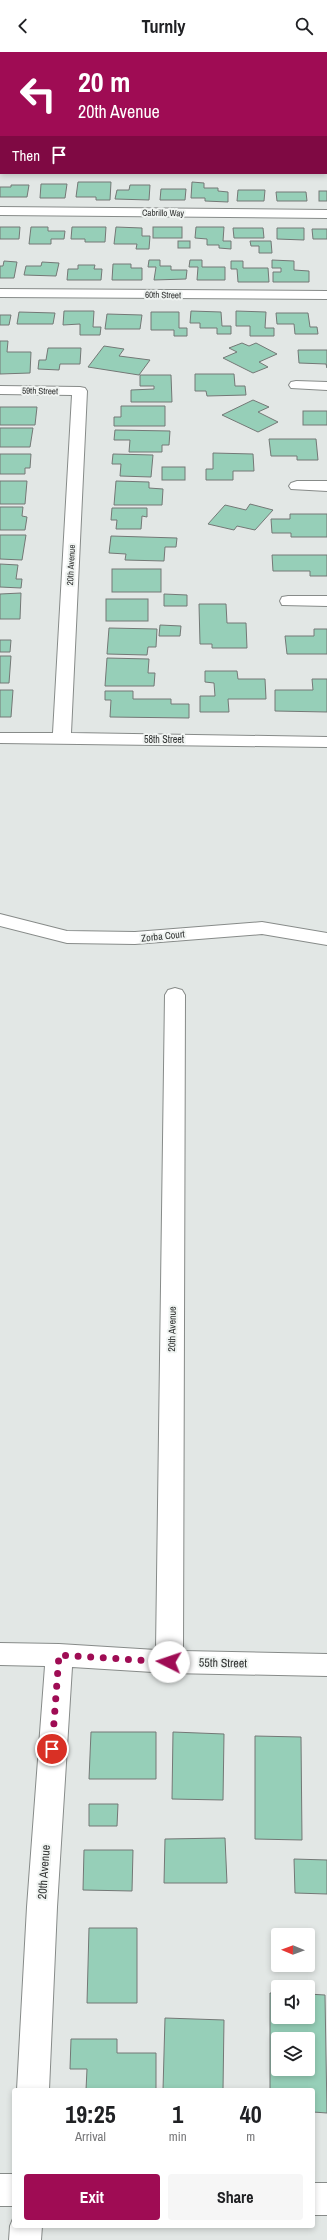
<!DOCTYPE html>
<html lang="en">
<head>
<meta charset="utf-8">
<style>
  :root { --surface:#fff; --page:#f6f6f6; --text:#202124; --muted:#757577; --accent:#9f0c54 }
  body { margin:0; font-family:"Archivo Narrow",sans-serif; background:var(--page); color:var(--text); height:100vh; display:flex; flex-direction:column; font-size:15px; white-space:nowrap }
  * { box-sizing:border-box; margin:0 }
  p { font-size:13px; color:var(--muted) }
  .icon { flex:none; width:22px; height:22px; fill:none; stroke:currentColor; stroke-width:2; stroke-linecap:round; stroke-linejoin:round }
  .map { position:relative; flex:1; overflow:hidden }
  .panel { position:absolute; left:12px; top:2036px; width:303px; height:140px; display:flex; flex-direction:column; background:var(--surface); border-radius:4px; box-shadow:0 2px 6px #0003 }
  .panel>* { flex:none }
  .banner { position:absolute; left:0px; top:0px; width:327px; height:122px; box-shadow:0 2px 6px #0003; background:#9f0c54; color:#fff; overflow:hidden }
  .needle { width:26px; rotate:271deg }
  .buttons { position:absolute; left:271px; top:1876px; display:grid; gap:8px }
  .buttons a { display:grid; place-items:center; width:44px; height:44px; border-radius:4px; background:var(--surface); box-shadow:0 2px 6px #0003; font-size:20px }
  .pin { position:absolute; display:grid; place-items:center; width:34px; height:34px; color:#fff; margin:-17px; border:2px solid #fff; border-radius:50%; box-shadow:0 1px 4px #0007 }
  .me { position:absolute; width:44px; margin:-22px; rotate:274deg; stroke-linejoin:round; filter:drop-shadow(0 0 3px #0008) }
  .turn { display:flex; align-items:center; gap:14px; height:84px; padding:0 12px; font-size:18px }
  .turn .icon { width:52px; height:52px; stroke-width:2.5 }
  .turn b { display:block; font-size:28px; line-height:34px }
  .then { display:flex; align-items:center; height:38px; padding:0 12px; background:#0003; gap:8px; font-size:15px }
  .eta { display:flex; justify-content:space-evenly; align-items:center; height:68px; text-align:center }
  .eta b { font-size:24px; font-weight:700; line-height:28px }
  .cta { display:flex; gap:8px; margin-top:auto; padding:8px 12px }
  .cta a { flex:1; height:46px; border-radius:4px; background:var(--accent); color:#fff; font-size:16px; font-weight:700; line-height:46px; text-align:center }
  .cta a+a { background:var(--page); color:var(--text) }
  header { display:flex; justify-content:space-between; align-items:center; height:52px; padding:0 12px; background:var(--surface); font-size:18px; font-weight:700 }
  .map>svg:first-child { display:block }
</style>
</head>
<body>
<header><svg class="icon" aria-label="back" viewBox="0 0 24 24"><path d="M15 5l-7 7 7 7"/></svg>Turnly<svg class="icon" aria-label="search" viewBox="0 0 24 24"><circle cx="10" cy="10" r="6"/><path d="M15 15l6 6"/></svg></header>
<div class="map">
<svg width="327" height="2188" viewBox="0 0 327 2188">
  <rect width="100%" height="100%" fill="#e2e7e5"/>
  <g fill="#96cfb8" stroke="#747876" fill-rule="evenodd">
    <polygon points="78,130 111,130 110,148 96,148 96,145 76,145"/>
    <polygon points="192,130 204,131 204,136 218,136 218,139 228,140 228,150 205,149 205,146 191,146"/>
    <polygon points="41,132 67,132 65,146 40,146"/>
    <polygon points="11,133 29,133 27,145 0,145 0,135 11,135"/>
    <polygon points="130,133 150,133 149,148 115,147 117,138 129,138"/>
    <polygon points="161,137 186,137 185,148 160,148"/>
    <polygon points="238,138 265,138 264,149 237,149"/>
    <rect x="319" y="139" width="8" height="10"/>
    <polygon points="276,140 306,140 307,149 277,149"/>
    <polygon points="0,175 20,175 19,187 0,187"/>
    <polygon points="31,175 48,175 48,179 65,179 64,187 51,187 51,192 29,192"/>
    <polygon points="72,175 106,175 105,190 85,190 85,187 71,187"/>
    <polygon points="116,175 142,176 142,184 150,184 149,197 136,197 137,192 114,192"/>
    <rect x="153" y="175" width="29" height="11"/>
    <polygon points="196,175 224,175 223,189 231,189 231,197 219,196 219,193 207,193 207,187 195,186"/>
    <polygon points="233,176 263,176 264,186 234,186"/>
    <polygon points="277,176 304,176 304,188 277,187"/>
    <polygon points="312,177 327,177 327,187 313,187"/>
    <rect x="178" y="189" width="12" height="7"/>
    <polygon points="250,189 271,189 272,201 259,201 259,194 251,194"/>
    <polygon points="149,208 160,208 160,214 171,214 171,218 187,218 186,227 154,228 156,215 148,215"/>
    <polygon points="190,208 202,208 202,215 225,215 225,228 197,228 198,215 189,215"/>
    <polygon points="272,208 294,209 294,218 309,219 309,230 273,230 273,220 281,220 281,216 272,216"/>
    <polygon points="4,209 17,210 14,226 0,226 0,214 3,214"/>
    <polygon points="231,209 243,209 243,216 268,216 269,230 238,230 237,217 231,217"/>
    <polygon points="42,210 59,211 56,224 24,223 26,214 41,214"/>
    <polygon points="113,212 131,212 131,216 142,216 142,228 112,228"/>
    <polygon points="78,213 95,213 94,217 102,217 101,228 67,228 68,217 78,217"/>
    <polygon points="64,259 94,259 93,275 101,275 100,283 80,283 80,272 63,273"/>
    <polygon points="191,259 221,260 222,274 231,274 231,282 217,282 217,276 200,276 200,271 190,271"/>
    <polygon points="236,259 266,260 265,276 274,276 274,284 250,284 250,274 236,274"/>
    <polygon points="19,260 55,261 53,272 17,272"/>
    <polygon points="151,260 179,260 179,276 187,276 187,284 174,284 174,278 151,278"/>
    <polygon points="276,261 308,261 310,275 317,275 318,282 295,282 294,272 277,272"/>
    <polygon points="107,262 142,263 140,277 105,277"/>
    <polygon points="0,263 11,263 9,273 0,273"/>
    <polygon points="0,289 8,289 7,300 31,300 30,321 0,322"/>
    <polygon points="242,291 249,294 256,291 277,302 259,310 268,315 253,321 223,306 237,300 229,296"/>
    <polygon points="104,294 124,297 119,304 150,308 139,323 88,315"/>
    <polygon points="48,296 81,296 80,312 60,312 59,318 38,317 39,308 46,308"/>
    <polygon points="298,298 327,298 327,316 326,312 299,311"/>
    <polygon points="195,322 234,322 235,334 245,334 246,343 207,344 206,339 195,339"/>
    <polygon points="140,323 171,323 172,350 131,350 131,338 154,337 154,334 140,334"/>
    <polygon points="253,348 269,355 258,360 278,370 258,380 222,363"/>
    <polygon points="121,354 165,354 165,374 114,374 114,365 121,365"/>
    <polygon points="0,355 37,355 35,373 0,373"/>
    <rect x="303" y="359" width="24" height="14"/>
    <polygon points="0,376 33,376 30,395 0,395"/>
    <polygon points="115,378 170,379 169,393 162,393 162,400 129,400 130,388 114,388"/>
    <polygon points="269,387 316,387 318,408 297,408 297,404 271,404"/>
    <polygon points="213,401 253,402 254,419 233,419 233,428 206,428 206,417 213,417"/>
    <polygon points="0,402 31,402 30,416 25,416 25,422 0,422"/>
    <polygon points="113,402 153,403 151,425 120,424 121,412 112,412"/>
    <rect x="162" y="415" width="23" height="13"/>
    <polygon points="0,429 27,429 25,452 0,452"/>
    <polygon points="116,429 149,430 149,436 163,437 162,453 114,453"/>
    <polygon points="250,452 273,458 255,478 237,474 234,478 208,472 225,453 246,458"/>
    <polygon points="0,455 23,455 22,464 27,465 25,478 0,478"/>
    <polygon points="112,456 147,456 147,465 142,464 141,477 116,477 117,468 111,468"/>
    <polygon points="290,462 327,462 327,485 291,485 291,481 272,481 271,467 290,467"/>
    <polygon points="0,483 26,483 22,508 0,507"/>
    <polygon points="111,484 177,486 176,495 165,495 164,509 125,508 126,502 109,501"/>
    <polygon points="272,503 327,503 327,524 310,524 310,519 273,519"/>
    <polygon points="0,512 18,513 16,527 22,527 21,536 0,535"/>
    <rect x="112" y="517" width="49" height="23"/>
    <polygon points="21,541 20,567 0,567 0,542"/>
    <polygon points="164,542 187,543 187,554 164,554"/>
    <rect x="106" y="547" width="42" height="22"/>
    <polygon points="199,552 226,552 227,571 246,571 247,596 212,596 212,592 200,592"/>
    <polygon points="160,573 181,574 180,584 159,584"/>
    <polygon points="109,576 157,577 156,595 148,595 147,603 107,602"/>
    <polygon points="314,577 327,577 327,602 287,602 285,584 314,584"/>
    <polygon points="0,588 11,588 10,600 0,600"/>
    <polygon points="0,604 11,604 9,631 0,631"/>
    <polygon points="107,606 149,607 148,621 155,621 154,634 105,634"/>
    <polygon points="205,619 237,619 238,627 265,627 266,647 228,647 229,660 200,660 200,644 215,644 214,631 205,630"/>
    <polygon points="312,627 327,627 327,660 275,659 275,638 313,638"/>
    <polygon points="0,638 13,638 11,665 0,665"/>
    <polygon points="105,639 133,639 133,647 171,647 171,652 189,652 189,666 110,665 111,648 105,648"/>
    <polygon points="91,1680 156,1680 156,1727 89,1727"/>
    <polygon points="173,1680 224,1682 223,1748 172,1747"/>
    <polygon points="255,1684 301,1685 302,1788 255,1787"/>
    <polygon points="89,1752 118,1752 117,1774 89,1774"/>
    <polygon points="225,1786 227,1831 164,1831 165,1787"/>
    <polygon points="84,1798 133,1798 132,1839 83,1838"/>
    <polygon points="294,1807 327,1808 327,1842 295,1841"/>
    <polygon points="89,1876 137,1876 137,1951 87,1951"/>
    <path d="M270 1941H278V1965H308V1942L325 1943 327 2061 313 2060V2038H270ZM278 1987H308V2017H278Z"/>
    <polygon points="165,1966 224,1968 223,2038 163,2038"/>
    <polygon points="71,1987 117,1987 117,2001 156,2001 156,2038 86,2038 87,2017 70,2017"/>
  </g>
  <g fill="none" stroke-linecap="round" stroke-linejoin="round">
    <g stroke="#878b89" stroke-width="2">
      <g id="minor">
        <rect x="0" y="15" width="1" height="8"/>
        <rect x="326" y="17" width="1" height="8"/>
        <rect x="0" y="81" width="1" height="8"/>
        <rect x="326" y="83" width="1" height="8"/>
        <polygon points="0,155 327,158 327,166 0,163"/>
        <polygon points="0,237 327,239 327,247 0,245"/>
        <polygon points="296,329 327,330 327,338 291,336 289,333 291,330"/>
        <polygon points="0,334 80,335 85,336 87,339 71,681 327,685 327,695 0,691 0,681 53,681 72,343 0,342"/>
        <polygon points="297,429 327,429 327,439 291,437 289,434 291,431"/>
        <polygon points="288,544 327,544 327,554 282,553 280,549 282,545"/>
        <polygon points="0,862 67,879 135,880 262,870 327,881 327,893 262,882 135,892 67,891 0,874"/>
        <polygon points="175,936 182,938 185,943 183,1599 327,1602 327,1624 169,1621 72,1615 57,1855 49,2038 17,2038 27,1855 45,1614 0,1613 0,1591 59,1592 156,1598 165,943 168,938"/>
        <rect x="0" y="2122" width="14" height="32"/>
        <rect x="313" y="2131" width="14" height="32"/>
        <polygon points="14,2164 14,2174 42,2174 41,2188 9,2188 10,2174"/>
      </g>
    </g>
    <use href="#minor" fill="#fff" fill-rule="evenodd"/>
  </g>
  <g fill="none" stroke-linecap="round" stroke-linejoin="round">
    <polyline stroke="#9f0c54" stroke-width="7" stroke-dasharray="0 12.6" points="52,1697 59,1603 169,1610"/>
  </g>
  <g text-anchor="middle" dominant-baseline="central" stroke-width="4" stroke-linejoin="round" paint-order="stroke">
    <g font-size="9" fill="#313332" stroke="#f0f4f2">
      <text transform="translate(163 161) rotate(1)">Cabrillo Way</text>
      <text transform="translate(163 243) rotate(1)">60th Street</text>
      <text transform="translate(40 339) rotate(1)">59th Street</text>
      <text transform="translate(71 513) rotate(-87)">20th Avenue</text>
    </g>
    <g font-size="10" fill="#313332" stroke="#f0f4f2">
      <text x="164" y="687">58th Street</text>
      <text transform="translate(163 884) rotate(-6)">Zorba Court</text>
      <text transform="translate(172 1277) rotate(-89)">20th Avenue</text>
    </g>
    <g font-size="12" fill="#313332" stroke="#f0f4f2">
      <text transform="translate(223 1611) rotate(1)">55th Street</text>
      <text transform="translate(44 1820) rotate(-86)">20th Avenue</text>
    </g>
  </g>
</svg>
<div class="buttons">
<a><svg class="needle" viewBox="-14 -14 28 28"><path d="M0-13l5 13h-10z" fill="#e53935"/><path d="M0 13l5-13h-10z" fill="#757577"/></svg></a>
<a><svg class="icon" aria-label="sound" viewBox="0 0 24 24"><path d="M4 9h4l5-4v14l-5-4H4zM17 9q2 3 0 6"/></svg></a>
<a><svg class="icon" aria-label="layers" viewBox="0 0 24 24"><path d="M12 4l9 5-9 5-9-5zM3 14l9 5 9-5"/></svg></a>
</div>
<div class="pin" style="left:52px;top:1697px;background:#d93025"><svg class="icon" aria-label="arrive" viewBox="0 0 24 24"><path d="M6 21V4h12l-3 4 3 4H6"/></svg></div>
<svg class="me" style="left:169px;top:1610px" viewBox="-20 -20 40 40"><circle r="19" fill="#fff"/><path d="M0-13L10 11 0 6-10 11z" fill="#9f0c54"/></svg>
<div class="banner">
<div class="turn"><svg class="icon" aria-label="left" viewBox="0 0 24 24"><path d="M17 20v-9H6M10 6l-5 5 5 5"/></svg><div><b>20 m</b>20th Avenue</div></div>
<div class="then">Then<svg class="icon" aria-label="arrive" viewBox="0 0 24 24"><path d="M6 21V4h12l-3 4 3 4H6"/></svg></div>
</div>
<section class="panel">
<div class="eta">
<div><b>19:25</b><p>Arrival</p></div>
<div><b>1</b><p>min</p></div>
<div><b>40</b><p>m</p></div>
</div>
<div class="cta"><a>Exit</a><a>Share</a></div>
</section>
</div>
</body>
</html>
